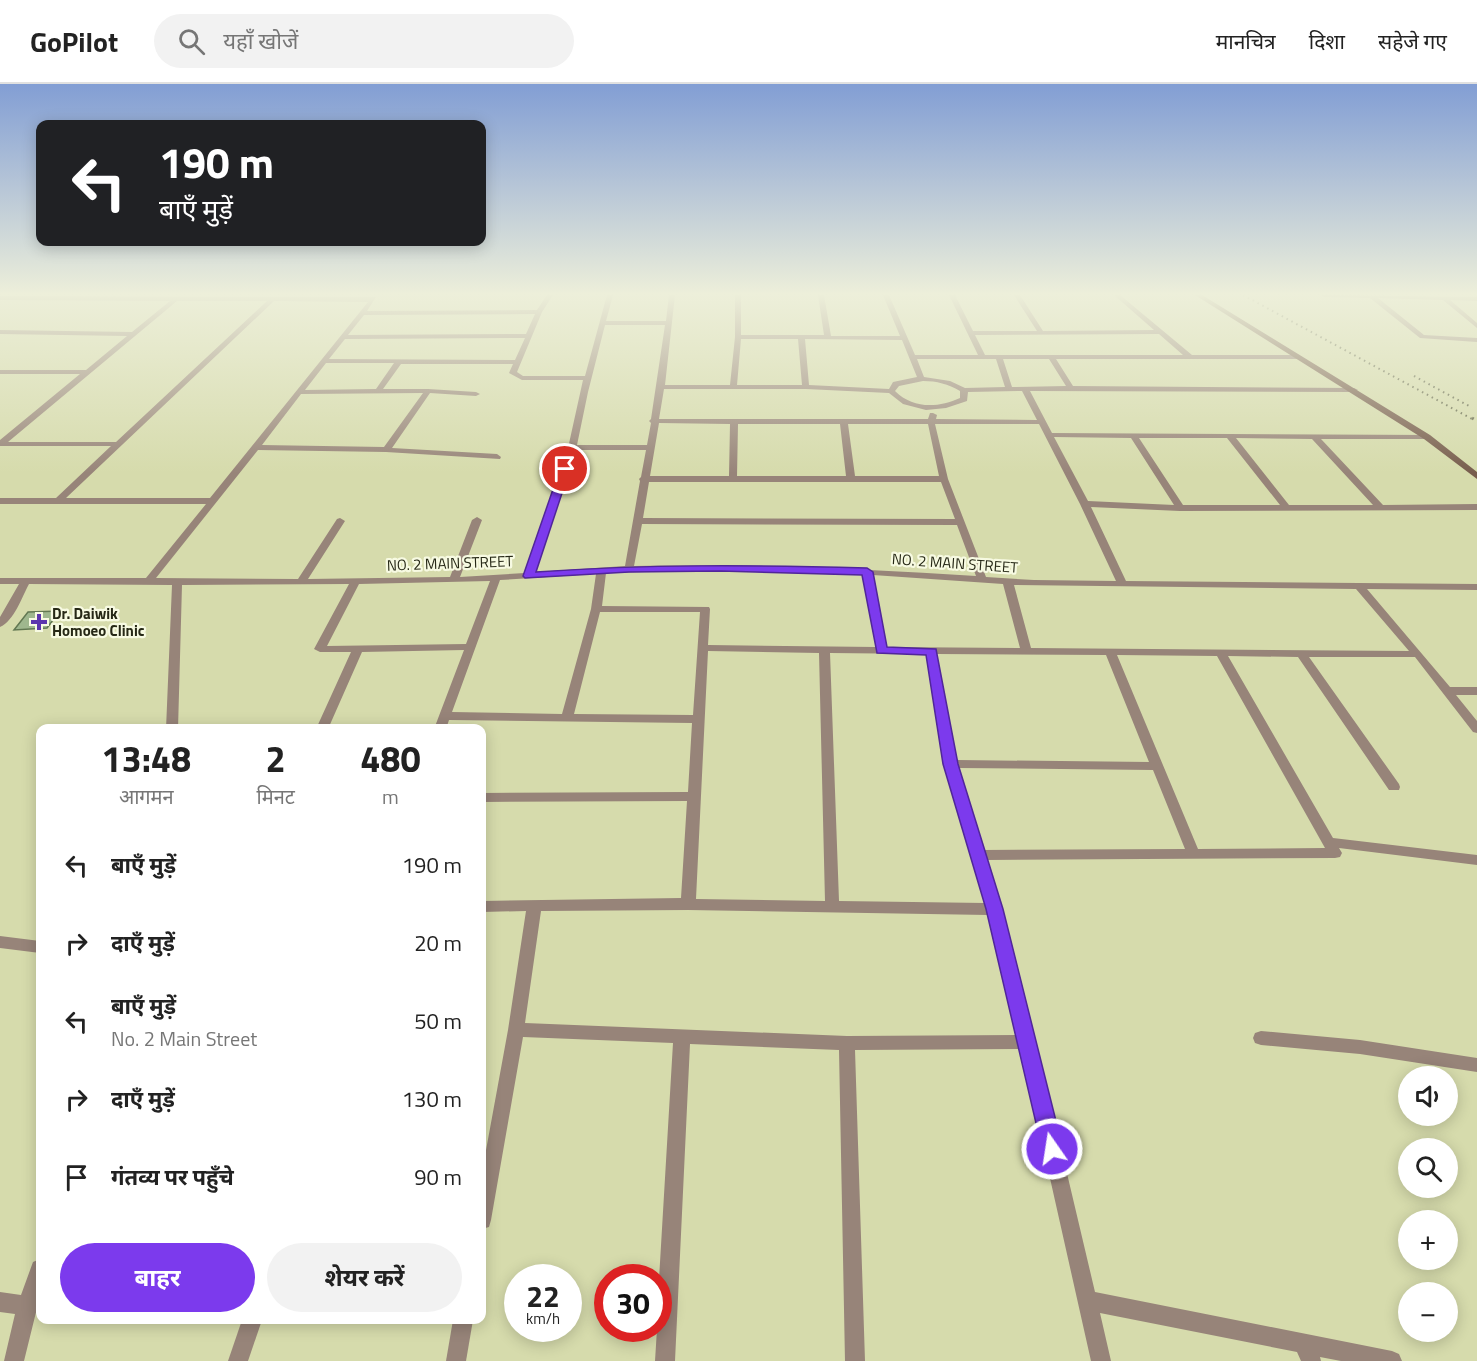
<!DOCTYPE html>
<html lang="hi">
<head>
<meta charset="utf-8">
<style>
  :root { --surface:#fff; --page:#f2f2f2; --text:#222; --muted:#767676; --line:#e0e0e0; --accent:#7c3aed }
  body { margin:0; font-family:"Titillium Web","Noto Sans Devanagari",sans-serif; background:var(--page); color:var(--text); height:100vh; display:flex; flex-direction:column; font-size:22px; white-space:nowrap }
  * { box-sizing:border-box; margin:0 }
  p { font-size:20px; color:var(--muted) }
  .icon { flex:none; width:33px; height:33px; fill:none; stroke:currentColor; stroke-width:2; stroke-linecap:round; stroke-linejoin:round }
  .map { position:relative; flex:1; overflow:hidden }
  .sheet { position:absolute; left:36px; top:640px; width:450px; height:600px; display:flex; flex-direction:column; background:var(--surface); border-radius:12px; box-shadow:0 3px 15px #0003 }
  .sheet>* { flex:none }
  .banner { position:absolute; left:36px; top:36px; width:450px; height:126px; border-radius:12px; box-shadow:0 3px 15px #0003; background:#202124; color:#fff; overflow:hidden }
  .fabs { position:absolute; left:1398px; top:982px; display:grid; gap:12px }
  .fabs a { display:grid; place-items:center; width:60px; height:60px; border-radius:50%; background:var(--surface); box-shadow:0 3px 15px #0003; font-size:30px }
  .speed { position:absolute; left:504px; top:1180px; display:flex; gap:12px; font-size:30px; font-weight:700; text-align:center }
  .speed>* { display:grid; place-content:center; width:78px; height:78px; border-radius:50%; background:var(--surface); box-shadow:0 3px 15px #0003; line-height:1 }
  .speed small { font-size:15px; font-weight:400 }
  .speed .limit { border:9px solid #d22; background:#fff; color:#111 }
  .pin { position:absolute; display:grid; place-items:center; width:51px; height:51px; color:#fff; margin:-26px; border:3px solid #fff; border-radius:50%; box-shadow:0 2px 6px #0007 }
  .me { position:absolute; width:66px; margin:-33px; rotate:347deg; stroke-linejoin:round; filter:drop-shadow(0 0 4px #0008) }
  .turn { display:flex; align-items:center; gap:21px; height:126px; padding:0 24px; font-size:27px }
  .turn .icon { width:78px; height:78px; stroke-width:2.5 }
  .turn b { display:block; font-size:42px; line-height:51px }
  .eta { display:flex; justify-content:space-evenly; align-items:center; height:102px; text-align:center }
  .eta b { font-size:36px; font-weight:700; line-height:42px }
  .primary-button { display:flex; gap:12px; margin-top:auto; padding:12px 24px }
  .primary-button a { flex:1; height:69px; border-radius:36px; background:var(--accent); color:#fff; font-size:24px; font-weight:700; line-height:69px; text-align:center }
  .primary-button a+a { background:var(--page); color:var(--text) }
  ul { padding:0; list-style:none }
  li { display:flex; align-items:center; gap:18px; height:78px; padding:0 24px }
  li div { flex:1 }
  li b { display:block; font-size:22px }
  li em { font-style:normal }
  header { display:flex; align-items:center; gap:36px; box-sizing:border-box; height:84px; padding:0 30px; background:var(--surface); border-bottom:2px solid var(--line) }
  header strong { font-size:28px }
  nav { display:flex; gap:33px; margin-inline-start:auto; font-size:21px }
  .search { width:420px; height:54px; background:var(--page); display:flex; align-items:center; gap:15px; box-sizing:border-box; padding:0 21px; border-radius:33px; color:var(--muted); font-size:22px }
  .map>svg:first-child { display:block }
</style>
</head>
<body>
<header>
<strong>GoPilot</strong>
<div class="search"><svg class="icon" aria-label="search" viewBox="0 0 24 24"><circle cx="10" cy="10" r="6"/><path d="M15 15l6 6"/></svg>यहाँ खोजें</div>
<nav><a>मानचित्र</a><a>दिशा</a><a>सहेजे गए</a></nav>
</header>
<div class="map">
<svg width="1477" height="1277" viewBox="0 0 1477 1277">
  <rect width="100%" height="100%" fill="#d6dbac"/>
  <polygon fill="#9fb78e" stroke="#627852" stroke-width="1.5" points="60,527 47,544 14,546 28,528"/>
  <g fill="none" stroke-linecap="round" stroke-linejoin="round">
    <g fill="#978479" fill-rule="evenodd">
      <path d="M547 211H553L542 228 517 288 523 292H585L607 211H613L606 237H666L669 211H675L665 301H730L735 253V211H741V251H824L818 211H824L831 252H900L883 211H889L915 271H978L949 211H955L973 247H1037L1014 211H1020L1043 247 1154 246 1114 211H1120L1192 271H1298L1302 273 1298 275H1056L1073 302 1354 304 1358 306 1354 308 1030 307 1052 349 1430 351V355H1321L1383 421 1477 420V426L1180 427 1091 423 1126 497 1477 500V506L1367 505 1450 603H1477V611H1456L1477 637V649L1473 648 1415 573H1309L1399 700 1400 703 1399 706H1389L1298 573 1228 572 1333 754 1477 771V781L1339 764 1342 769 1340 773 1335 774 986 776 1036 958 1095 1208 1392 1267 1399 1270 1402 1277H1341L1320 1273 1321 1277H1301L1297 1268 1100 1229 1111 1277H1091L1021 965 855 966 865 1277H845L839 966 690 960 675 1277H655L657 1245H658V1212L673 959 523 953 491 1136 489 1143 482 1145V1088L508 946 526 827 482 828V817L681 814 687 717 482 718V709L688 708 692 639 449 636 446 645H434L464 566 362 568 328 645H316L351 568H320L314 565 349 500 182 501 178 645H166L172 501 29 500C22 513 14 537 0 543V533L19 500H0V494H146L206 420H0V414H56L111 362H0V356L80 290H0V286H86L127 252 0 250V246L132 248 170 217 0 216V212L376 213 367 227 537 226ZM177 217H267L116 358H8ZM274 217 368 218 210 414H66ZM535 230 526 250 348 251 364 231ZM605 241H665L651 335 649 337 651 339 647 361H577L588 308ZM1159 250 1183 271H985L975 251ZM525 254 515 276 329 275 345 255ZM741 255H798L802 301H737ZM805 255 902 256 917 293 893 298 889 305 809 301ZM917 275H996L1005 303 965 304 950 297 924 293ZM1003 275H1049L1066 302 1012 303ZM326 279H394L376 305 305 306ZM401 280H513L509 289 522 296H583L568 364 525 489 460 493 482 436 477 433 472 436 450 493 308 495 345 437 340 434 337 435 298 495 156 494 258 366 386 368 500 375 501 373 497 370 392 364 430 309 476 312 480 310 476 308 428 305H383ZM923 297C937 297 948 300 960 307V314C938 324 913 325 895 307L899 302ZM664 305H806L889 309 903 320 926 326 946 324 967 317 968 308 1022 307 1037 336 936 335 937 331 933 329H930L928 335H659ZM423 309 384 363 262 361 301 310ZM659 339 730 340 729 392H650ZM738 340H840L846 392H737ZM848 340H928L939 392H855ZM935 340H1039L1080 420 1116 497 1034 496 986 493 948 395ZM1054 353 1131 354 1174 421 1088 417ZM1139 354H1227L1280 421H1183ZM1236 354 1312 355 1373 421H1289ZM575 366H646L641 393 639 395 640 397 625 482 535 488ZM649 398H941L955 435 643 434ZM642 440 957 441 976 492C862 485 749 479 634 482ZM720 486 863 491 876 563 708 561 710 525 709 523 602 522 606 489ZM596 490 591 525 562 630 452 628 500 496ZM873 491 1003 500 1020 564 887 563ZM490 497 466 560 327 562 359 500ZM1014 501 1356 505 1409 567 1031 564ZM600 528H700L693 631 574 630ZM708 567 819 569 825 817 696 815ZM830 569 926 570 945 680 985 819 839 817ZM937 570 1106 571 1149 678 957 676ZM1117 571 1217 572 1325 764 1198 765ZM959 684 1153 686 1185 765 983 766ZM688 826 988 831 1018 951 847 952 525 939 541 827Z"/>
      <polygon points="1321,211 1477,213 1477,217 1450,216 1477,239 1477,244 1443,216 1378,214 1424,251 1477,254 1477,258 1420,254 1370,214 1324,213"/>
      <polygon points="0,852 40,857 40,869 0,864"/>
      <polygon points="1261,947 1360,956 1477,974 1477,988 1360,970 1261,961 1255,959 1253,954 1255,949"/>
      <polygon points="40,1175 40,1212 24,1277 4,1277 15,1230 0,1228 0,1208 21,1211 33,1178"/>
      <polygon points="242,1236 262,1236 248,1277 228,1277"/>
      <polygon points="453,1236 473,1236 466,1277 446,1277"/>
    </g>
    <polygon fill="#775d4d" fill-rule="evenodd" points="1195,211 1202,211 1430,351 1477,388 1477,395 1424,355"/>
    <g stroke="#63664a" stroke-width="2" stroke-dasharray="1.5 4" stroke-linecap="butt">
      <polyline points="1243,211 1474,336"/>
      <polyline points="1414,292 1469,322"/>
    </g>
    <polyline stroke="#63664a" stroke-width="3" stroke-dasharray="2 4.5" stroke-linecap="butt" points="1472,334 1477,337"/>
  </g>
  <linearGradient id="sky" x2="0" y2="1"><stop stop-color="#829ed4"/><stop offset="0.54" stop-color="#edefda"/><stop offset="1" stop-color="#edefda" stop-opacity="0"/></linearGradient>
  <rect width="1477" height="389" fill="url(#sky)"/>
  <path fill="#7c3aed" stroke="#51269a" stroke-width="1.5" d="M565 382 570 385 536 488C649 480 754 481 867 484L873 488 887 563 936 565 958 680 1003 825 1063 1065 1060 1072 1052 1075 1045 1072 1042 1065 986 825 943 680 926 571 877 569 862 491 720 487 629 488 525 494 523 492 560 385Z"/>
  <path fill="#5d36ae" stroke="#f7fae2" stroke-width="2" d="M36 529h6v6h6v6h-6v6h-6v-6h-6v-6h6z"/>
  <g text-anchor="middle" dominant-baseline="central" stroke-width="4.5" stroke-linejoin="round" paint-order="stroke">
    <g font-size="15" fill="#262816" stroke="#f7fae2">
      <text transform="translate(450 479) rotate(-2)">NO. 2 MAIN STREET</text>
      <text transform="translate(955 479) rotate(4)">NO. 2 MAIN STREET</text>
    </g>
    <g font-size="15" font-weight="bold" fill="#262816" stroke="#f7fae2" text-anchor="start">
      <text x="52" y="529">Dr. Daiwik<tspan x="52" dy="17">Homoeo Clinic</tspan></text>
    </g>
  </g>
</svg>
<div class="fabs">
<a><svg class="icon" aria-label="sound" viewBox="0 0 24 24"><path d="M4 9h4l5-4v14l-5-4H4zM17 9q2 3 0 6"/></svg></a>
<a><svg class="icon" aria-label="search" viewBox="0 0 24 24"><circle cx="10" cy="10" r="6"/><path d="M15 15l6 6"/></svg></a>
<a>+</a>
<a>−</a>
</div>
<div class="speed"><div>22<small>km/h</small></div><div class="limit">30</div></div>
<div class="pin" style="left:565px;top:385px;background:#d93025"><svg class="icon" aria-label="arrive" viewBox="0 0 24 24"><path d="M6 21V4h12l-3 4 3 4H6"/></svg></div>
<svg class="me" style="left:1052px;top:1065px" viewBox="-20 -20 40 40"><circle r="17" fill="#7c3aed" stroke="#fff" stroke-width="3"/><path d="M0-11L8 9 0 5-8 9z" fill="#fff"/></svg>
<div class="banner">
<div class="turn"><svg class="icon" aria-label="left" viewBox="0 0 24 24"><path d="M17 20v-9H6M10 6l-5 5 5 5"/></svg><div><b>190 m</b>बाएँ मुड़ें</div></div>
</div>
<section class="sheet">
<div class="eta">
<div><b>13:48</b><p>आगमन</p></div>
<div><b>2</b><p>मिनट</p></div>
<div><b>480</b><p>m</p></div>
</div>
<ul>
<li><svg class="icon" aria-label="left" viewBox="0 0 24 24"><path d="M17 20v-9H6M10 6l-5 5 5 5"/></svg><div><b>बाएँ मुड़ें</b></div><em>190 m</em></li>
<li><svg class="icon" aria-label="right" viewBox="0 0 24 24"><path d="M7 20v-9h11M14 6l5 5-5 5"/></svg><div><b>दाएँ मुड़ें</b></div><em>20 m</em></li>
<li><svg class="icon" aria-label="left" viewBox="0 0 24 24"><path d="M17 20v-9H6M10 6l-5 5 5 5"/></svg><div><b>बाएँ मुड़ें</b><p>No. 2 Main Street</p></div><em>50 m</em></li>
<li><svg class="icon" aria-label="right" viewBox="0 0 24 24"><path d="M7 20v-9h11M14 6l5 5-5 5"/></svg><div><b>दाएँ मुड़ें</b></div><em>130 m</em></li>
<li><svg class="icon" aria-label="arrive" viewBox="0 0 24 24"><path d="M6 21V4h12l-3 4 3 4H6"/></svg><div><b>गंतव्य पर पहुँचे</b></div><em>90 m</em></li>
</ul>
<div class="primary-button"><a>बाहर</a><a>शेयर करें</a></div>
</section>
</div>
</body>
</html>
